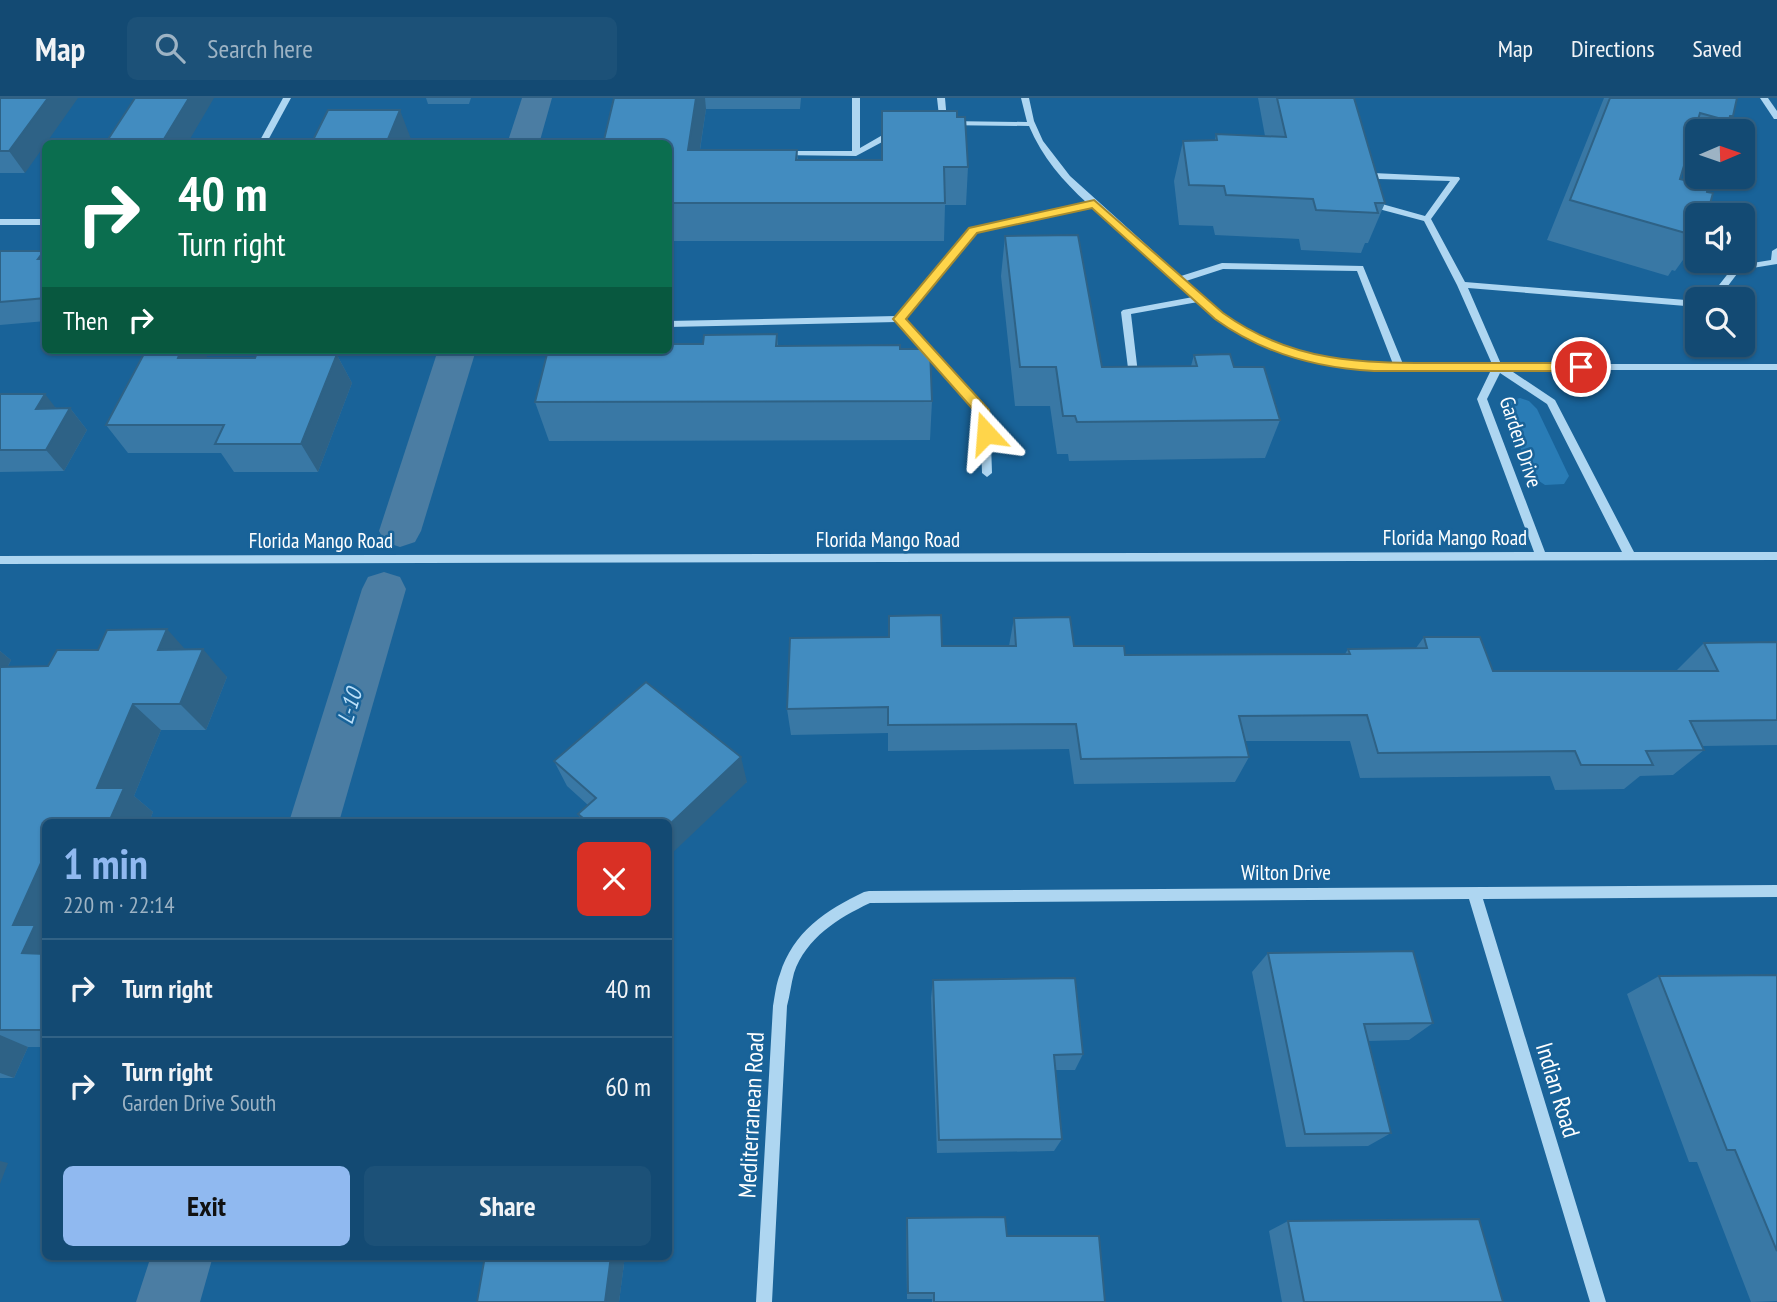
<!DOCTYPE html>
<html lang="en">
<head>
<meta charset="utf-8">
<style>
  :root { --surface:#134a73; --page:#1c5178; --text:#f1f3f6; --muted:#9db3c4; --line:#326285; --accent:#90b9f0 }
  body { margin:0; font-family:"PT Sans Narrow",sans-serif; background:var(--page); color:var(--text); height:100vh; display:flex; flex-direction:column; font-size:26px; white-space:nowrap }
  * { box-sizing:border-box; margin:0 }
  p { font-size:23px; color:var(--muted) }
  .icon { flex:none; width:38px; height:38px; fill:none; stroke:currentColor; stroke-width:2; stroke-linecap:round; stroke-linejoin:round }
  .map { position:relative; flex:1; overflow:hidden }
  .drawer { position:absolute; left:42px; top:721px; width:630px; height:441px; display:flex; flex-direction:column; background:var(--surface); border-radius:10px; box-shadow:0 2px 5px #0004,0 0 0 2px var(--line) }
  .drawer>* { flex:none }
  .guide { position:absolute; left:42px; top:42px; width:630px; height:214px; border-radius:10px; box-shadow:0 2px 5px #0004,0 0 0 2px var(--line); background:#0b6e4f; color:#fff; overflow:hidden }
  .needle { width:46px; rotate:88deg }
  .fabs { position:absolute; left:1685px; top:21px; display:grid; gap:14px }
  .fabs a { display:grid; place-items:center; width:70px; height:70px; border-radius:10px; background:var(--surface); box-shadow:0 2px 5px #0004,0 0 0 2px var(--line); font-size:35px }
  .pin { position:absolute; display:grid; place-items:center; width:60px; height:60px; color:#fff; margin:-30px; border:4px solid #fff; border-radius:50%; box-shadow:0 2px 7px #0007 }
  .me { position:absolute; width:77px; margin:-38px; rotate:341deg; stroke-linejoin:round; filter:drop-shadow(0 0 5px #0008) }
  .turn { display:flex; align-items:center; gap:24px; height:147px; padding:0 21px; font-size:32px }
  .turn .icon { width:91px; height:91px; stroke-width:2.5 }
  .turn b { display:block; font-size:49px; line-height:60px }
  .then { display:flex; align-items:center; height:66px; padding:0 21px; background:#0003; gap:14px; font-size:26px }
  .round { display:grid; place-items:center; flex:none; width:74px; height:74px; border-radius:10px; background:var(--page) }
  .overview { display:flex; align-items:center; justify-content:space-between; height:119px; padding:0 21px }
  h1 { font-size:42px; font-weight:600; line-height:52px; color:var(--accent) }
  .button { display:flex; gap:14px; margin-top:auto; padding:14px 21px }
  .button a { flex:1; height:80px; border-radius:10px; background:var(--accent); color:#111; font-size:28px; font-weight:600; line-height:80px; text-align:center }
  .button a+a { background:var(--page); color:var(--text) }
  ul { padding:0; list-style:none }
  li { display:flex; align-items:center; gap:21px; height:98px; padding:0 21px; border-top:2px solid var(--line) }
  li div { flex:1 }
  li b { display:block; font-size:26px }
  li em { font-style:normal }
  header { display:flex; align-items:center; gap:42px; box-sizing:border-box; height:98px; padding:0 35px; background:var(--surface); border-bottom:2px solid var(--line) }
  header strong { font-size:33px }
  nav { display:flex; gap:38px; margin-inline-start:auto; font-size:24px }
  .search { width:490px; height:63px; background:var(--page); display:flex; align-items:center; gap:18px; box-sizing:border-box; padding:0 24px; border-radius:10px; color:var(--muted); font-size:26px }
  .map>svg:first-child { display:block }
</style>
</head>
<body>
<header>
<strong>Map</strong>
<div class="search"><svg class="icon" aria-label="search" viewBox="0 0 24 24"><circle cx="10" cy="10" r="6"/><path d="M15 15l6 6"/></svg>Search here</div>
<nav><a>Map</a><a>Directions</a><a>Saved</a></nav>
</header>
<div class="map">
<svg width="1777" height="1204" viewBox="0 0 1777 1204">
  <rect width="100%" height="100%" fill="#196399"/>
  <polygon fill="#297cb6" points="1520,300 1529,303 1537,311 1569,378 1564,386 1545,387 1533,379 1503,310 1504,305"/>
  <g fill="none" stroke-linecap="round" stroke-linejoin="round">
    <g fill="#4b7da3" fill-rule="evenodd">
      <polygon points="522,0 552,0 539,46 507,46"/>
      <polygon points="438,252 476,252 421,433 415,444 400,449 385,444 379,433"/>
      <polygon points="384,474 400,479 406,491 339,724 289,724 362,491 368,479"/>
      <polygon points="151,1158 213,1158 200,1204 136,1204"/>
    </g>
    <g fill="#aed6f1" fill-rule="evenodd">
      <polygon points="283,0 291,0 266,46 258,46"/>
      <polygon points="852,0 860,0 860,50 893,31 899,31 899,35 856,58 777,57 777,53 852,53"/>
      <path d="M937 0H945L947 23 1027 24 1021 0H1029L1034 23 1043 43 1070 78 1181 178 1222 165 1363 168 1403 266H1492L1457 187 1424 123 1375 110 1369 78 1373 75 1459 79 1460 81 1431 121 1465 184 1698 203V209L1468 190 1501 266H1777V272H1510L1555 302 1634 454H1777V462L0 466V458L1534 454 1477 301 1491 272C1385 272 1283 281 1198 204L1131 216 1139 284 1134 287 1130 286 1121 214 1123 212 1193 199 1092 109 976 135 904 221 990 315 992 375 987 379 982 375 980 316 897 224 668 229V223L896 218 970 131 1087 105C1063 83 1042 59 1029 28L940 27ZM1378 81 1450 83 1425 118 1382 106ZM1223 171 1357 173 1393 266C1333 266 1271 253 1222 216 1210 206 1198 194 1186 183ZM1500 275 1547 306 1622 454H1545L1487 301Z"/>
      <polygon points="1760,0 1768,0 1777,13 1777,21 1774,21"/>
      <rect x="0" y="121" width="46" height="6"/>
      <polygon points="1777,150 1777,166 1740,172 1718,201 1708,201 1734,168 1771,162 1772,153"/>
      <path d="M1777 787V799L1483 801 1606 1204H1590L1469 801 870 805C838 820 806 840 794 875 791 886 790 897 787 908L772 1204H756L773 908C775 897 776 886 780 876 793 834 826 812 864 794L869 793Z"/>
    </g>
  </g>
  <g fill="#3978a5">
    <polygon points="0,0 25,75 0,75"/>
    <polygon points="426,0 471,0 469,6 428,6"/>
    <polygon points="614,0 801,0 800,11 706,11 700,52 797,52 798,62 882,62 957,19 968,69 966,107 945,107 944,143 668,143 668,46"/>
    <polygon points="1258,0 1354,0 1385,105 1368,145 1365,145 1361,155 1301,152 1299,141 1215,137 1213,128 1179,127 1174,83 1183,43 1215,42 1216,36 1265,38"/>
    <polygon points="1604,0 1737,0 1733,18 1723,33 1698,33 1698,61 1687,58 1680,81 1698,117 1698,141 1675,173 1672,172 1668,178 1547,142"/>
    <polygon points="1005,138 1102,269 1191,268 1194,257 1234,269 1280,322 1265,360 1069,363 1068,356 1057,356 1050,308 1015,308 1001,178"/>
    <polygon points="0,153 44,153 46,156 46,223 0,227"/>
    <polygon points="777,236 778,248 900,251 932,303 930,342 549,343 535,304 703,246"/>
    <polygon points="258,252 338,252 337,257 352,285 318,374 234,374 221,355 128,355 106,327 206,260 255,260"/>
    <polygon points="0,296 57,310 70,310 87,332 64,373 0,374"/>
    <polygon points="1014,520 1074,548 1125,557 1345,556 1348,551 1416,550 1424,539 1493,573 1676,573 1704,545 1777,544 1777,647 1702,648 1704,652 1673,677 1640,678 1624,691 1555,692 1550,678 1360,680 1350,643 1245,643 1249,659 1235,684 1074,686 1069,651 888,653 888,635 791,637 787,611 942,548 1009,548"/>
    <polygon points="186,552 227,579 206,632 161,632 134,698 153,714 149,724 46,724 46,949 28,949 14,980 0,980 0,553 11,562 8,568 48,568"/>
    <polygon points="554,663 747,684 668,724 583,724 578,716 588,707 567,688"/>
    <polygon points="1268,855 1433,925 1409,942 1368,943 1391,1035 1368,1048 1286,1049 1252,874"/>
    <polygon points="1777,877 1777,1203 1751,1204 1697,1064 1689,1064 1627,896 1659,878"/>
    <polygon points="933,882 1083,956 1075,972 1055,972 1062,1041 1054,1053 937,1055 931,900"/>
    <polygon points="907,1120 1007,1138 1105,1204 932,1204 932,1201 907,1201 906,1129"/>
    <polygon points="1288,1123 1503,1204 1282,1204 1269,1133"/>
    <polygon points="444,1158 625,1158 619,1204 485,1160 446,1159"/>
  </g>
  <g fill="#2e6286">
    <polygon points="48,0 78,0 25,75 9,53"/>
    <polygon points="189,0 214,0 187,46 161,46"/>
    <polygon points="696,0 705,0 706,11 694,90 688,52"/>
    <polygon points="400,12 411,41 409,46 386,46"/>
    <polygon points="44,153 46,156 46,171 38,161"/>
    <polygon points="181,252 209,252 197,289 178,260"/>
    <polygon points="317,252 338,252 337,257 352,285 318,374 301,346"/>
    <polygon points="45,296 62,318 36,311"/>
    <polygon points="70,310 87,332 64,373 46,352"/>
    <polygon points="167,531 192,559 158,552"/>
    <polygon points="203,551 227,579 206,632 180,606"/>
    <polygon points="0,553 11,562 0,584"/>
    <polygon points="133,606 161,632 134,698 153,714 149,724 109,724 97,690"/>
    <polygon points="741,659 747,684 668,759 668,728"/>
    <polygon points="46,754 46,868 22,855 13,827"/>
    <polygon points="0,937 28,949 14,980 0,975"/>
    <polygon points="0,1063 8,1065 0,1086"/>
    <polygon points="611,1158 625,1158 619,1204 605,1204"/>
  </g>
  <g fill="#428cc0" stroke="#2e6286" stroke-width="2">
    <polygon points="0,0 48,0 9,53 0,53"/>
    <polygon points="135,0 189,0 161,46 105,46"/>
    <polygon points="614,0 696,0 688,52 797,52 796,62 882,62 882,13 957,13 957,19 965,19 968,69 944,69 945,105 668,105 668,46 603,46"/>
    <polygon points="1277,0 1354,0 1385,105 1375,105 1378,115 1316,112 1313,101 1226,97 1224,88 1189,87 1183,43 1217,42 1216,36 1286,39"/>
    <polygon points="1610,0 1737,0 1733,18 1730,18 1729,23 1700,15 1680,81 1708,88 1707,94 1713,95 1707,117 1698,117 1698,132 1696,138 1570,102"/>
    <polygon points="328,12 400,12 386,46 311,46"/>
    <polygon points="1078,137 1102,269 1197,268 1194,257 1230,256 1234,269 1264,269 1280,322 1077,324 1075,318 1063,318 1056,269 1020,269 1005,138"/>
    <polygon points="0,153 44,153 38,161 46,161 46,200 0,204"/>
    <polygon points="777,236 776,248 900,247 900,251 930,251 932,303 535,304 548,252 668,252 668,246 703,246 704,237"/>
    <polygon points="146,252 181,252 178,260 255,260 258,252 317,252 316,257 337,256 301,346 215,346 224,327 106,327"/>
    <polygon points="0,296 45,296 36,311 70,310 46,352 0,352"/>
    <polygon points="941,517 942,548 1016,548 1014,520 1070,519 1074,548 1124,548 1125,557 1350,556 1348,551 1427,550 1424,539 1480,539 1493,573 1718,573 1704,545 1777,544 1777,622 1690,623 1704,652 1646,653 1653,667 1581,667 1575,653 1378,655 1367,617 1239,618 1249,659 1081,661 1076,626 888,627 888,609 787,611 790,540 889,539 889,518"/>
    <polygon points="167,531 158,552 203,551 180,606 133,606 97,690 124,690 109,724 46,724 46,754 13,827 35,827 22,855 46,856 46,926 43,932 0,932 0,569 48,568 57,552 98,552 107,532"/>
    <polygon points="646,584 741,659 668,728 668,724 588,724 578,716 596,700 554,663"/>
    <polygon points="1413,853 1433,925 1364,926 1391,1035 1305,1036 1268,855"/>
    <polygon points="1777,877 1777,1153 1735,1052 1727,1052 1659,878"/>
    <polygon points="1075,880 1083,956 1054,957 1062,1041 939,1042 933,882"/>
    <polygon points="1005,1119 1007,1138 1099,1138 1105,1204 934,1204 934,1195 908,1195 907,1120"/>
    <polygon points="1479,1121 1503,1204 1304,1204 1288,1123"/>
    <polygon points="485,1158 611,1158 605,1204 477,1204"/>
  </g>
  <path fill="#ffd54a" stroke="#a68a30" stroke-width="2" d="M1094 102 1223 215C1294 266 1364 265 1447 265 1492 265 1536 265 1581 265L1587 269 1581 273H1374C1316 270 1262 255 1215 221L1092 110 977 135 906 221 989 312 992 335 990 339H981L978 317 893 221 969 130Z"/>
  <g text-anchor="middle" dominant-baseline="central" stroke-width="5" stroke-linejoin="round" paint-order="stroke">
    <g font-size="21" fill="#fff" stroke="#196399">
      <text transform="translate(1521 344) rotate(72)">Garden Drive</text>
      <text x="1455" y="439">Florida Mango Road</text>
      <text x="888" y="441">Florida Mango Road</text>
      <text x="321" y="442">Florida Mango Road</text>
      <text x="1286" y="774">Wilton Drive</text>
    </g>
    <g font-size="23" font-style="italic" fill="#bbdff8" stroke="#196399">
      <text transform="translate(349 608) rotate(-73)">L-10</text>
    </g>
    <g font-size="24" fill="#fff" stroke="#196399">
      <text transform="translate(1558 992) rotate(73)">Indian Road</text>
      <text transform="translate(751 1017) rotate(-87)">Mediterranean Road</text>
    </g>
  </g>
</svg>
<div class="fabs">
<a><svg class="needle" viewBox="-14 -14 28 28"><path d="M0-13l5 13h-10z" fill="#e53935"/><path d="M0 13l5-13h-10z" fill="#9db3c4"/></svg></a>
<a><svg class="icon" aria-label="sound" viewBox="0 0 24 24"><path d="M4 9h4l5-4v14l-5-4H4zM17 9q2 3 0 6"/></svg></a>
<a><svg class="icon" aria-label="search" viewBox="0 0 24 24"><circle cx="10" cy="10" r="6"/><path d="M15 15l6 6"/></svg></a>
</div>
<div class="pin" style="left:1581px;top:269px;background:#d93025"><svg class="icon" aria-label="arrive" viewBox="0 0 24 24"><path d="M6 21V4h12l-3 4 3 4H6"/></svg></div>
<svg class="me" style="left:986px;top:335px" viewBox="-20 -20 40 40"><path d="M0-17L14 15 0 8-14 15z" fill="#ffd54a" stroke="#fff" stroke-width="4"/></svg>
<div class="guide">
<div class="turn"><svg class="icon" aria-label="right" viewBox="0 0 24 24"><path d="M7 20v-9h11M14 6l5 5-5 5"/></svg><div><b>40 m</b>Turn right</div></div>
<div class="then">Then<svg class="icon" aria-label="right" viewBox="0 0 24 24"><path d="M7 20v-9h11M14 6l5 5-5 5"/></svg></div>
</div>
<section class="drawer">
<div class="overview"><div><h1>1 min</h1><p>220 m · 22:14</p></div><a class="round" style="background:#d93025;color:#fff"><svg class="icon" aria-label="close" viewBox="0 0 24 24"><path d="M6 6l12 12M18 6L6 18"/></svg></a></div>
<ul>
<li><svg class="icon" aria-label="right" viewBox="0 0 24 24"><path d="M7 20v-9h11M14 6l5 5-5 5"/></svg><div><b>Turn right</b></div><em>40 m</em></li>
<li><svg class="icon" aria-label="right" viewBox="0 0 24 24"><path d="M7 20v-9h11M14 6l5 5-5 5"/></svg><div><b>Turn right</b><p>Garden Drive South</p></div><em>60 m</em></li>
</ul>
<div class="button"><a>Exit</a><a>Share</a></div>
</section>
</div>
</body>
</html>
